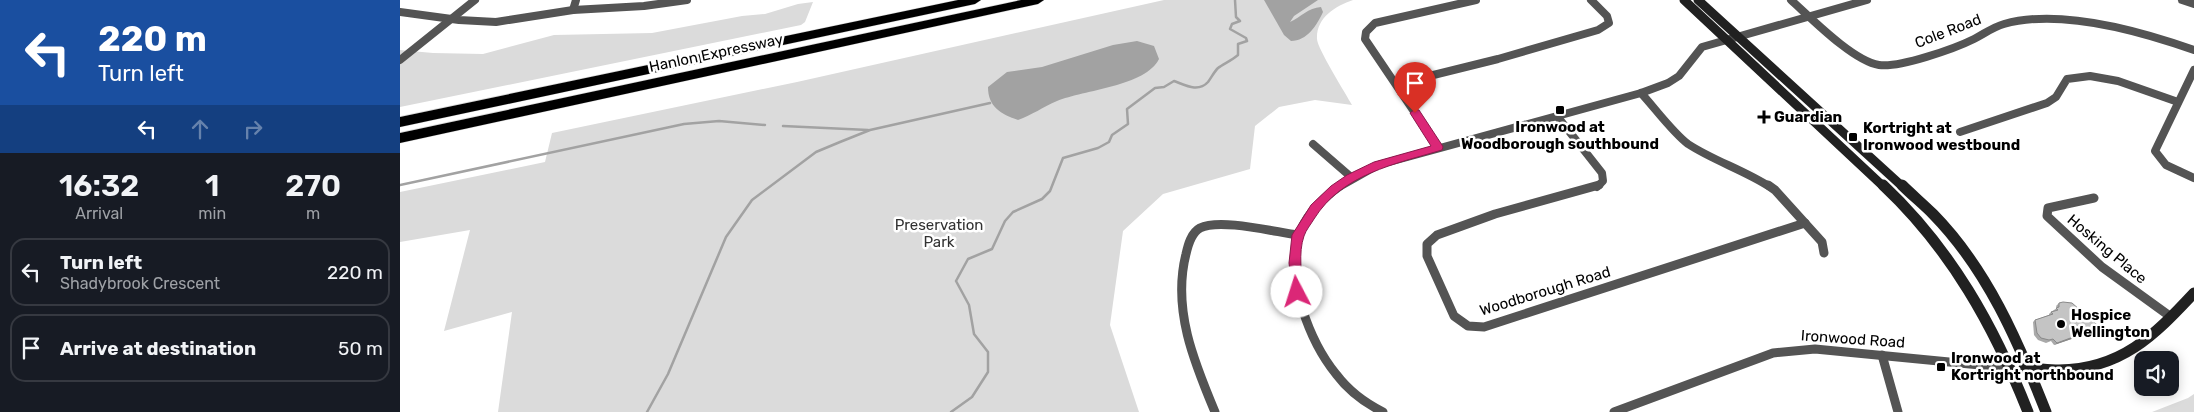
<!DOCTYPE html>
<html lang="en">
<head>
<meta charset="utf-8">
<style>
  :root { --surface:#171b24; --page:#242831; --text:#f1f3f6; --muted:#9ea1a6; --line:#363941 }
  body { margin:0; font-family:Rubik,sans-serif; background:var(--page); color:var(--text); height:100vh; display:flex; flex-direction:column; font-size:19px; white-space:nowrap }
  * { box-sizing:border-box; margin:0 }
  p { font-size:16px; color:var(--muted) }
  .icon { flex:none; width:28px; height:28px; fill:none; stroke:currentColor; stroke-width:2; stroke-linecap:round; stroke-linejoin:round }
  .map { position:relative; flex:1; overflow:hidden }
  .panel { display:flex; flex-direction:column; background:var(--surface); width:400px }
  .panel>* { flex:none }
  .guide { background:#1a4fa0; color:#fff; overflow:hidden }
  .buttons { position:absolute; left:1734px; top:351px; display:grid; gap:10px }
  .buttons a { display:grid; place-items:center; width:45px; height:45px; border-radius:10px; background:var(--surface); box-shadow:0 2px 12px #0003; font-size:25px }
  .pin { position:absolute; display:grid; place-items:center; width:42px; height:42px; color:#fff; margin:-51px -21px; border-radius:50% 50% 50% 0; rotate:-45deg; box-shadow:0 0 5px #0007 }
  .pin .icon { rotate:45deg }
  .me { position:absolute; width:55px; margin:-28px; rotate:355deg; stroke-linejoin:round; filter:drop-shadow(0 0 4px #0008) }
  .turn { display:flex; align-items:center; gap:18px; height:105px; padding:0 15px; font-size:22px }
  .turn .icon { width:65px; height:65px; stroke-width:2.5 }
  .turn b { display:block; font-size:35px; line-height:42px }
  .lanes { display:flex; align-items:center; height:48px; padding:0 15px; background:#0003; justify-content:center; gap:25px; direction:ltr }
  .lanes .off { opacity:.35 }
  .eta { display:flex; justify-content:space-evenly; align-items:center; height:85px; text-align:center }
  .eta b { font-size:30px; font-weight:600; line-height:35px }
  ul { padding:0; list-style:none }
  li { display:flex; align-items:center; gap:15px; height:68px; margin:0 10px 8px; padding:0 5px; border:2px solid var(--line); border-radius:15px }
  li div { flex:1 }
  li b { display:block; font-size:19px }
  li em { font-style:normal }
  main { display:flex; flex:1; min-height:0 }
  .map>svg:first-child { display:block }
</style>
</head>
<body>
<main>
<section class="panel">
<div class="guide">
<div class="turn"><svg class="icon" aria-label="left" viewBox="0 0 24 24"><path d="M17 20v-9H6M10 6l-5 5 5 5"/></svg><div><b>220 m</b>Turn left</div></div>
<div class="lanes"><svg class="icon" aria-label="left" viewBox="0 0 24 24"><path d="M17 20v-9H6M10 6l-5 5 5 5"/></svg><svg class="icon off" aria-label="ahead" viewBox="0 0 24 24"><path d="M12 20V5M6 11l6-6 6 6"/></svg><svg class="icon off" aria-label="right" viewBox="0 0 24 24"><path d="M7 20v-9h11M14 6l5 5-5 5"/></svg></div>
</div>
<div class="eta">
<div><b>16:32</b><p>Arrival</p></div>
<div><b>1</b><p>min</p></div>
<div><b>270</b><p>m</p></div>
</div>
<ul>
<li><svg class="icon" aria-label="left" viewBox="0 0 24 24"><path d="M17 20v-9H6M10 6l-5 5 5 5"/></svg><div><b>Turn left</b><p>Shadybrook Crescent</p></div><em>220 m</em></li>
<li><svg class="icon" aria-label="arrive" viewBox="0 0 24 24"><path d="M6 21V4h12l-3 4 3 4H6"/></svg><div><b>Arrive at destination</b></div><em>50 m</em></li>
</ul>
</section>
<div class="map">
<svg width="1794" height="412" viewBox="0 0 1794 412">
  <rect width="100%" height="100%" fill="#fff"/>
  <g fill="#dbdbdb">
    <path d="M764 0H953C935 6 916 18 917 39 917 48 946 94 952 105L915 100 879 107 855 126 850 169 763 194 723 231 710 325 739 412H98L112 312 44 331 70 230 0 242V192L145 162 152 133 397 82Z"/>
    <polygon points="413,2 405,22 401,25 0,107 0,50 33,53 83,54 154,35 252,33 342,16 365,14 398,4"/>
    <polygon points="1794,394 1794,412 1752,412 1788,398"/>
  </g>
  <g fill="#a2a2a2">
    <path d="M864 0H918L894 16 890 22C901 17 908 8 921 7L923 12C917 25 907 41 891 41L884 35Z"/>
    <path d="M737 41 754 46 759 59C746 86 684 90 657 101 643 107 632 115 618 120 601 114 588 107 588 87L607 72 642 67 713 45Z"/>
  </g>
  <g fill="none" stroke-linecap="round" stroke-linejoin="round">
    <g stroke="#a2a2a2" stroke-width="2.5">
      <polyline points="383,126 468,130"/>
      <polyline points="0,185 284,124 319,121 365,125"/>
      <polyline points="247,412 268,374 326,237 352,200 416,152 440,142 470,130 590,103"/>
      <path d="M551 412 572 397 588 372V352L574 334 569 305 556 281 568 259 592 249 605 221 613 212 642 199 650 191 663 158 698 148 709 142 712 135 728 124 727 109 755 88 764 87 774 81C785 85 798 93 808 82 811 78 814 72 818 68 823 64 831 61 838 55V44L847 41 846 38 830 29 832 24 840 21 836 17 835 0"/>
    </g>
    <g stroke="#dbdbdb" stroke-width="1">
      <g id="highway">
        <polygon points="558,0 581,0 575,4 0,127 0,117"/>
        <polygon points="621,0 644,0 638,4 0,143 0,133"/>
      </g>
    </g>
    <g stroke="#545454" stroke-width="8">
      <path d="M1391 0C1411 18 1453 61 1479 65 1499 68 1554 49 1574 39 1584 34 1593 27 1604 24 1661 8 1740 31 1794 50"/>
      <polyline points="1782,0 1794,4"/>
      <polyline points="173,10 176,0"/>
      <polyline points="0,12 59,20 96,22 173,10 244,6 287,0"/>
      <polyline points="0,60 75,0"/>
      <polyline points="1794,70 1755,151 1766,165 1794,178"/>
      <polyline points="997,84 1098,59 1198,30 1209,23 1207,16 1191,0"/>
      <path d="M1241 93C1254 107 1273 133 1288 144 1314 161 1344 170 1370 187"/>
      <polyline points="1157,116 1202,173 1203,181 1197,187"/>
      <polyline points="1560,132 1647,103 1656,97 1667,79 1690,76 1718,81 1778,102"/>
      <polyline points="913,144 951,177"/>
      <polyline points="1038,147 965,39 966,32 975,23 1076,0"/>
      <polyline points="939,187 978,165 1241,93 1268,83 1279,76 1302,47 1467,0"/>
    </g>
    <g stroke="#545454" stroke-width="9">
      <path d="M941 185C923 198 904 216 898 238 885 278 910 342 936 374 948 390 965 403 983 412"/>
      <polyline points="1199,185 1095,214 1037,235 1027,244 1027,256 1054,316 1068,326 1084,327 1405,223"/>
      <polyline points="1368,185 1375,190 1422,242 1424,253"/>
      <polyline points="1694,198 1648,208 1647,216 1702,267 1771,317"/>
      <polyline points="1482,355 1498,412"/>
      <path d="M815 412C794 362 772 309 786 254 788 245 791 233 800 228 820 218 875 232 898 235"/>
      <polyline points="1214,412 1373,353 1415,349 1611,368"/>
    </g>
    <g stroke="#212121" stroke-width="9">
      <polyline points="1284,0 1484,187"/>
      <polyline points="1298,0 1503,187"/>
    </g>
    <g stroke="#212121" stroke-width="11">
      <path d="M1483 185C1551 249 1594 326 1628 412"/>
      <path d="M1502 185C1512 195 1523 204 1533 214 1587 269 1618 341 1646 412"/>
      <path d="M1624 368C1636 368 1647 370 1659 370 1721 369 1754 336 1794 293"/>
    </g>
    <use href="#highway" fill="#000" fill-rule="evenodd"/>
  </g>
  <polygon fill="#a9a9a9" points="1659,303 1700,332 1691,335 1689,333 1654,345 1651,341 1646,343 1638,340 1634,335 1633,322 1635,320 1649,315 1649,314 1651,312 1657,308 1656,306"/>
  <g fill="#898989">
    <polygon points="1692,330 1689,333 1654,345 1657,343"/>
    <polygon points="1703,330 1700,332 1691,335 1694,333"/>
  </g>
  <polygon fill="#c4c4c4" stroke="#898989" points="1663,302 1672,303 1703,330 1694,333 1692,330 1657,343 1653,339 1649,340 1641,338 1637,333 1635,320 1653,314 1651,312 1658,310 1656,308 1659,307 1659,303"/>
  <path fill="#db2777" stroke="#8e194d" d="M1015 109 1019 110 1042 145 1043 147 1042 150C995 164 942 174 914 219 911 224 906 230 904 236 898 253 902 275 903 292L902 296H893L889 263 892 235 911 205 931 186 947 175 974 162 1031 146 1010 113Z"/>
  <g fill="#000" stroke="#fff" stroke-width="2">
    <rect x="1155" y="105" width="10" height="10" rx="2.5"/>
    <path d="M1361.5 109.5h5v5h5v5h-5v5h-5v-5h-5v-5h5z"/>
    <rect x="1448" y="132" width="10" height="10" rx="2.5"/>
    <circle cx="1661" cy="324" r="5"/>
    <rect x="1536" y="362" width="10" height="10" rx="2.5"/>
  </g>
  <g text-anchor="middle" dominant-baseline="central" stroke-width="5" stroke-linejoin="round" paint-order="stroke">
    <g font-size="15" fill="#000" stroke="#fff">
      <text transform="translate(1548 31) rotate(-21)">Cole Road</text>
      <text transform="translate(316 53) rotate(-12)">Hanlon Expressway</text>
      <text transform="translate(1707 249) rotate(40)">Hosking Place</text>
      <text transform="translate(1145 291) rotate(-17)">Woodborough Road</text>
      <text transform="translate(1453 339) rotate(4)">Ironwood Road</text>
    </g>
    <g font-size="15" font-weight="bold" fill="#000" stroke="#fff" text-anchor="start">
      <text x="1374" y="117">Guardian</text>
      <text x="1160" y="127" text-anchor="middle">Ironwood at<tspan x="1160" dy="17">Woodborough southbound</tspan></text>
      <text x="1463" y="128">Kortright at<tspan x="1463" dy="17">Ironwood westbound</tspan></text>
      <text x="1671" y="315">Hospice<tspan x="1671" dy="17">Wellington</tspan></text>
      <text x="1551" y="358">Ironwood at<tspan x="1551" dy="17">Kortright northbound</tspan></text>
    </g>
    <g font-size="15" fill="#323232" stroke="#fff">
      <text x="539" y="225">Preservation<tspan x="539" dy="17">Park</tspan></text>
    </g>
  </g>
</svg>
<div class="buttons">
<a><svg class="icon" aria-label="sound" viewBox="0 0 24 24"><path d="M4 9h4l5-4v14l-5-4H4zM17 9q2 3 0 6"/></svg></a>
</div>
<div class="pin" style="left:1015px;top:113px;background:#d93025"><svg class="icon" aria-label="arrive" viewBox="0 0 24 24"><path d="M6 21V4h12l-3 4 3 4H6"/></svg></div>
<svg class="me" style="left:897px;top:292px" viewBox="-20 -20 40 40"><circle r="19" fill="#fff"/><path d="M0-13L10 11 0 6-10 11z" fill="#db2777"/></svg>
</div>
</main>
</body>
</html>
